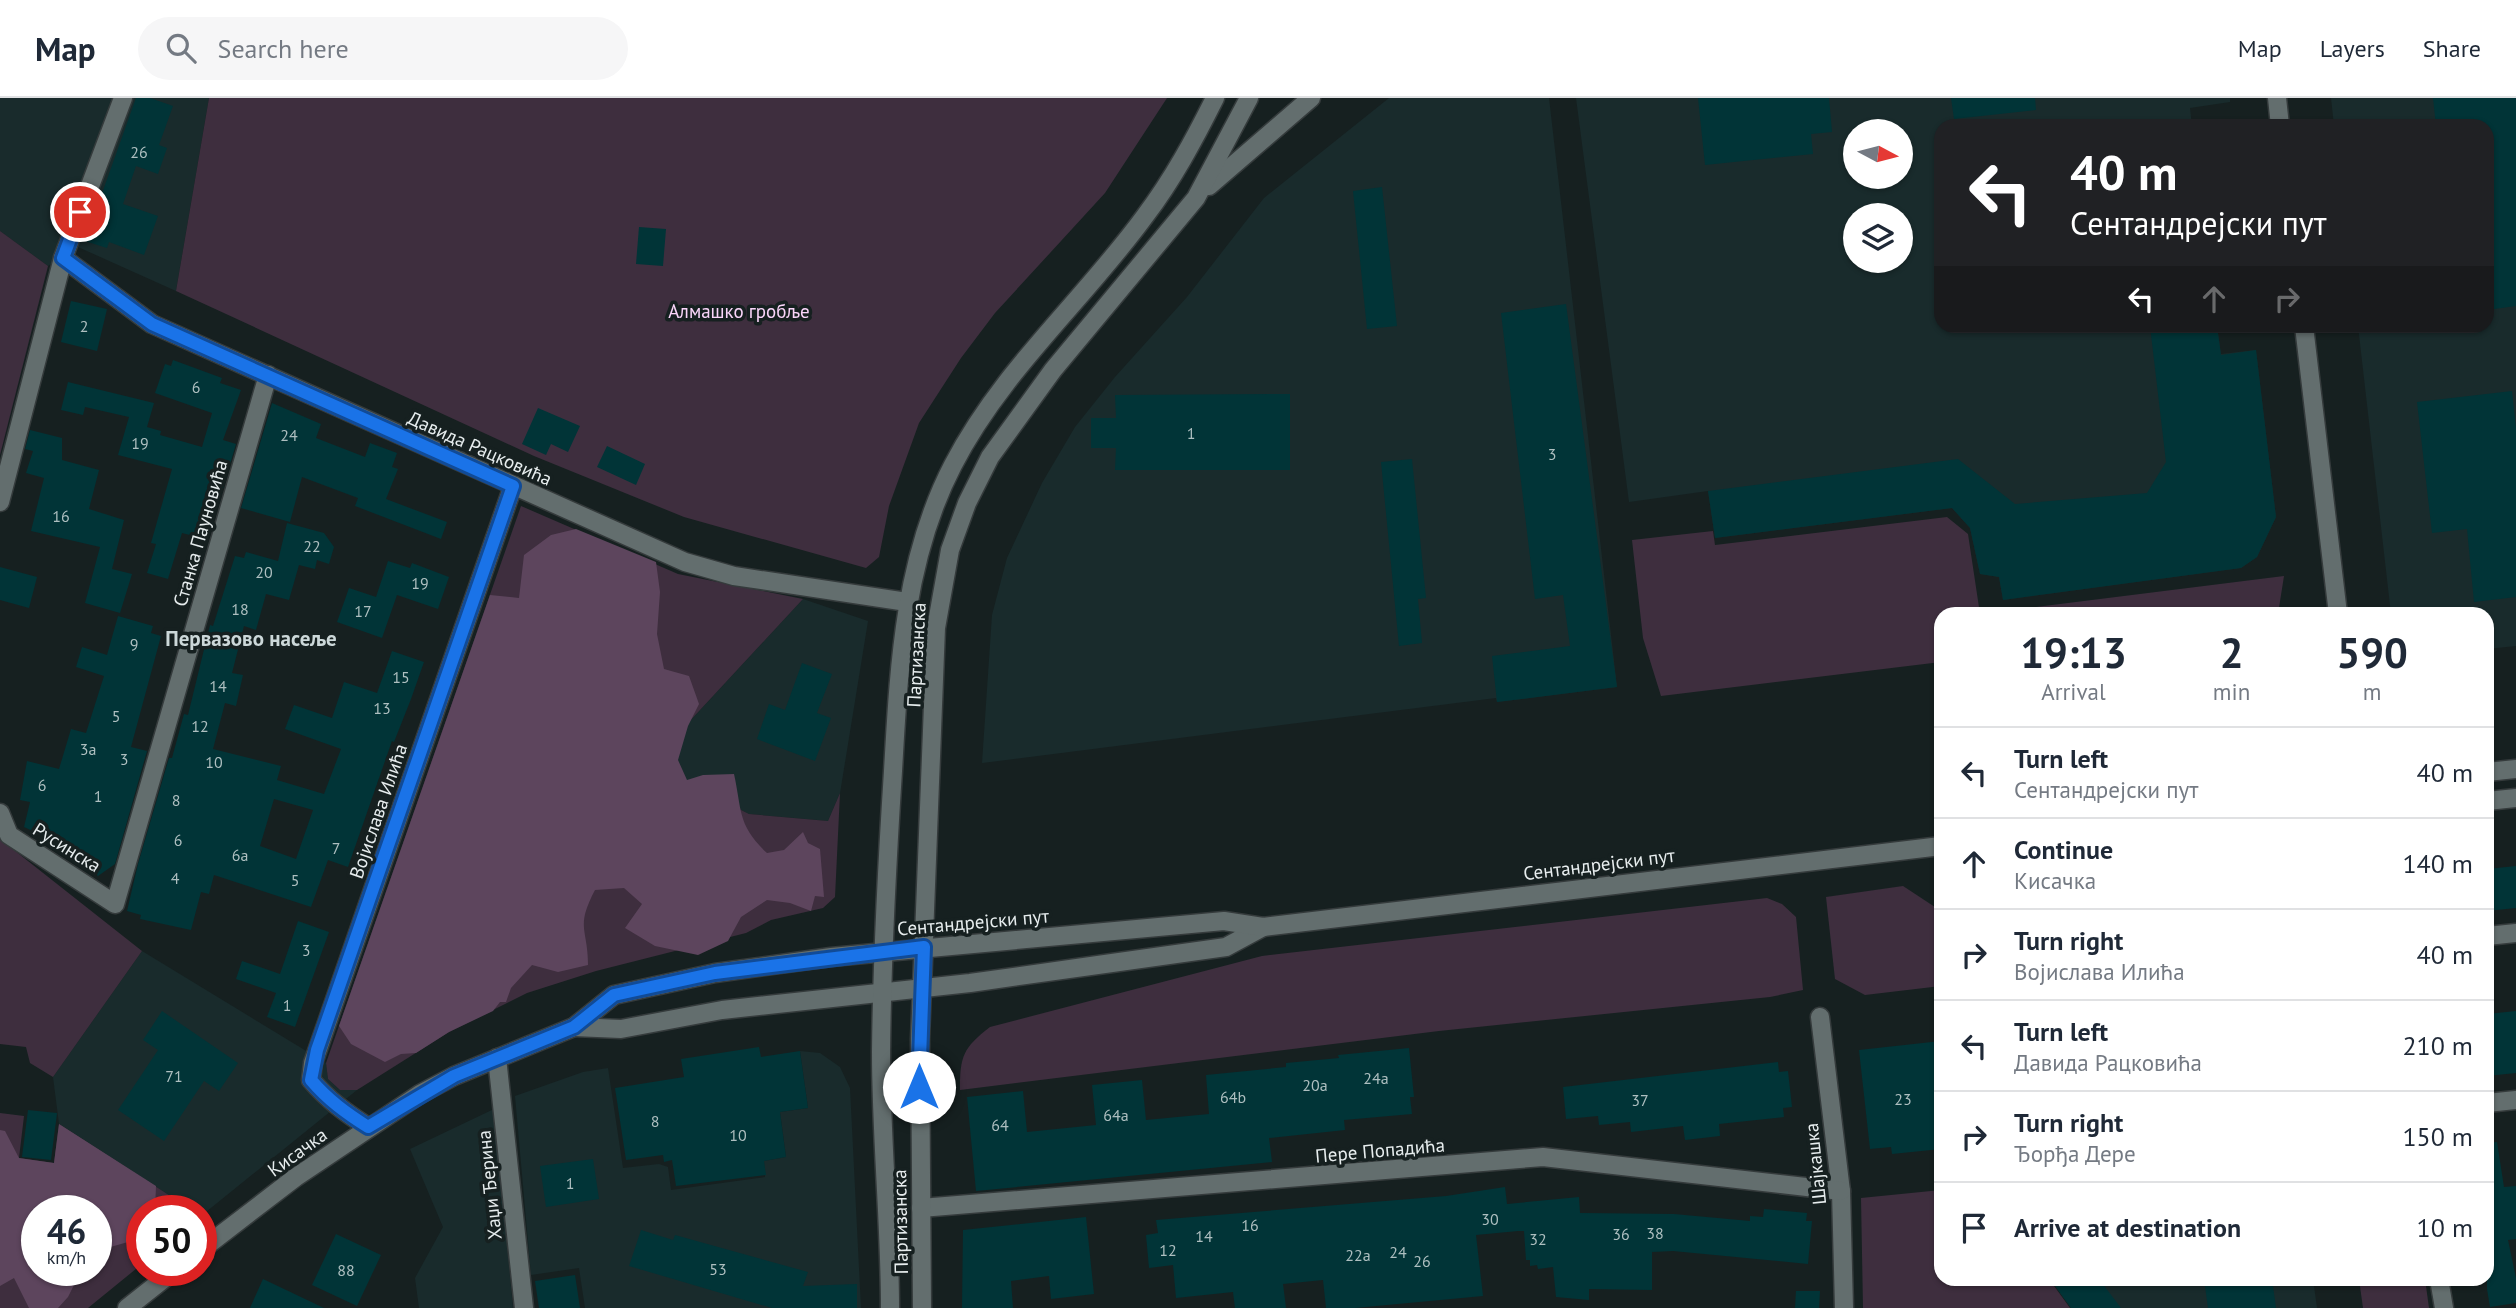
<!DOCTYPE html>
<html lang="en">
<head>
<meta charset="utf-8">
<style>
  :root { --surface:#fff; --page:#f6f6f7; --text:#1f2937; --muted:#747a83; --line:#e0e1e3 }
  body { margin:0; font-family:"PT Sans",sans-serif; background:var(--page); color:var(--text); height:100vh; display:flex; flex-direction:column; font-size:26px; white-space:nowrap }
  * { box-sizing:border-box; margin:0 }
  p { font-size:23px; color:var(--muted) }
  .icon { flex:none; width:38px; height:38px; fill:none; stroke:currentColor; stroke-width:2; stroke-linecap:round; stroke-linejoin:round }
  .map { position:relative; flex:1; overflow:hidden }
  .drawer { position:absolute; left:1934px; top:509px; width:560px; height:679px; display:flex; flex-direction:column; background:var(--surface); border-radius:21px; box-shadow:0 2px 5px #0004 }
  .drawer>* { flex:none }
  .banner { position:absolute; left:1934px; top:21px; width:560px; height:214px; border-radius:21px; box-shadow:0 2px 5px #0004; background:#202124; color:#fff; overflow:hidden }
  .needle { width:46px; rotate:97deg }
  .tools { position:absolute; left:1843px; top:21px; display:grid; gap:14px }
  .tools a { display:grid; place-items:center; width:70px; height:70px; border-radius:50%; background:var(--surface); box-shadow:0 2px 5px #0004; font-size:35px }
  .speed { position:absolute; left:21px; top:1097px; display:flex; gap:14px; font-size:35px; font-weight:700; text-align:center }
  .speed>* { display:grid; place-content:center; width:91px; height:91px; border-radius:50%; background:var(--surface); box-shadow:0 2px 5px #0004; line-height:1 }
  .speed small { font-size:18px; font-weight:400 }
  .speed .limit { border:10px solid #d22; background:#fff; color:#111 }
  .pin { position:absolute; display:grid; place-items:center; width:60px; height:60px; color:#fff; margin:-30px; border:4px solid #fff; border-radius:50%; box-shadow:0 2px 7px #0007 }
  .me { position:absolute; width:77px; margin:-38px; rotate:0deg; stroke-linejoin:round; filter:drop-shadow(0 0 5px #0008) }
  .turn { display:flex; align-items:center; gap:24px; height:147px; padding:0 21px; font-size:32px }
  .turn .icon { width:91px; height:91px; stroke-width:2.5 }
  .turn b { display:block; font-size:49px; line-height:60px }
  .lanes { display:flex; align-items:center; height:66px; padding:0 21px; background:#0003; justify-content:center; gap:35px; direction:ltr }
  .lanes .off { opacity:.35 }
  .eta { display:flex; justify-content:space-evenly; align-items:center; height:119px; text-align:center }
  .eta b { font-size:42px; font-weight:700; line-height:49px }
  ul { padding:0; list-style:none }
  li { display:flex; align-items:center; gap:21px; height:91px; padding:0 21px; border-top:2px solid var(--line) }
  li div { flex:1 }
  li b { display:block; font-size:26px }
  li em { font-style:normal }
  header { display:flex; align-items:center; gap:42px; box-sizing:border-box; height:98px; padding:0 35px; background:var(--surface); border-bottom:2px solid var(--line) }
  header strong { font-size:33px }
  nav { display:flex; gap:38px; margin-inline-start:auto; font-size:24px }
  .search { width:490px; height:63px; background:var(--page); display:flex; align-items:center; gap:18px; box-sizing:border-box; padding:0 24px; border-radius:38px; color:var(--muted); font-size:26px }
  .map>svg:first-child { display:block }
</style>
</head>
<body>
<header>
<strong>Map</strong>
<div class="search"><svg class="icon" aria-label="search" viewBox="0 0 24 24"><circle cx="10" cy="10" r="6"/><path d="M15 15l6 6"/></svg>Search here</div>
<nav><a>Map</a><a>Layers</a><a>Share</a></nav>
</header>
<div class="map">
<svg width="2516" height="1210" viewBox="0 0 2516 1210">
  <rect width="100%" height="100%" fill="#162020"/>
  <g fill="#192b2c" fill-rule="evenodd">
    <polygon points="0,0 209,0 176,193 78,149 48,168 0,133"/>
    <polygon points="1389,0 1549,0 1617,589 1497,604 1496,600 982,665 992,517 1007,460 1042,385 1075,329 1115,279 1187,199 1264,100"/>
    <path d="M1576 0H2230V4L2190 10 2192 28H1941V228H2217L2221 256 2256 252 2276 419 2257 459 2241 470 2003 502 1999 479 1980 476 1970 430 1952 410 1715 440 1708 393 1629 404ZM1855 33H1900V79H1855ZM1855 117H1900V163H1855Z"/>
    <polygon points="2331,0 2516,0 2516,548 2487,551 2487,516 2391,516 2358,228 2487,228 2487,28 2334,28"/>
    <polygon points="803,501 868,523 840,695 828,723 749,716 650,666"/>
    <polygon points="142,853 326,965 328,981 340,992 357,992 201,1118 201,1113 181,1113 175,1101 59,1026 53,979"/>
    <polygon points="800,953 820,955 840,969 850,990 861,1210 585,1210 579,1170 531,1177 515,998 583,974 608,970 623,1070 659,1066 668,1069 671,1092 765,1079 764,1063 786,1059 780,1014 808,1010"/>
    <polygon points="494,1011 513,1210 419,1210 415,1180 443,1129 410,1051"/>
    <polygon points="2050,1181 2313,1181 2317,1210 2071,1210"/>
  </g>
  <g fill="#3e2e3e" fill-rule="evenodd">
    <polygon points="209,0 1167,0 1105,95 995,215 961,260 919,325 889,408 879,459 866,470 684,419 534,358 176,193"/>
    <polygon points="0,133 48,168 0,357"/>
    <polygon points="521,408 678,476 803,501 650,666 749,716 828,723 840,695 835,799 823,810 771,822 746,835 596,873 527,895 449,934 357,992 340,992 328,981 326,965"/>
    <polygon points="1947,419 1968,436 1980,516 2284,478 2278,516 1941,516 1941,564 1661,598 1643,540 1632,442 1713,433 1715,447"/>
    <polygon points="0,741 142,853 53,979 30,965 26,949 0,946"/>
    <polygon points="1903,788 1941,813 1941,888 1865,897 1835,881 1826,799"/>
    <path d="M1767 800 1782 806 1796 819 1803 892 1770 899 1439 933 960 992C960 958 963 950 990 929L1262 858Z"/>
    <path d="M0 1015 24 1018 19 1060 54 1065 59 1026 175 1101 181 1113H142V1166L88 1210H0ZM37 1113H96V1172H37Z"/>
    <polygon points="1941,1092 1941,1181 2049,1181 2070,1210 1863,1210 1861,1100"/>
    <polygon points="2359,1181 2425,1181 2429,1210 2363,1210"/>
  </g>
  <g fill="#5d455d">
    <path d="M576 431 656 464 660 494 657 536 664 571 689 578 699 606 688 628 678 662 687 682 703 677 734 676C742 712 737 727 767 755L784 752 803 734 808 745 820 751 824 799 815 798 811 813 790 805 767 802 741 819 728 843 698 857 655 848 625 830 642 806 624 790 595 792C575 830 588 830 588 867L558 874 532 867 511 890 506 904H500L493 913 449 934 416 955 401 956 385 964 351 946 339 928 490 497 519 500 524 457 551 437Z"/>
    <polygon points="59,1026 156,1088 155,1113 142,1113 142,1140 107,1150 96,1162 96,1113 37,1113 37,1172 77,1173 79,1177 68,1199 58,1210 29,1210 14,1180 0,1188 0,1032 5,1033 19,1060 54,1065"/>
  </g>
  <g fill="#013437" fill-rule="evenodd">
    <polygon points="136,0 150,0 173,8 159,47 167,50 158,76 136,68 123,106 158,118 144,157 109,144 107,150 85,143"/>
    <polygon points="1698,0 1829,0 1832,34 1811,36 1813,56 1705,67"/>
    <polygon points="1951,0 2035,0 2036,12 1954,21"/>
    <polygon points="2433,0 2516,0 2516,208 2487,212 2487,28 2436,28"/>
    <polygon points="1382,89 1397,228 1367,231 1353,93"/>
    <polygon points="639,129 666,131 663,168 636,166"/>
    <polygon points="71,203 107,211 97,253 61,244"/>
    <polygon points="1566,206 1617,589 1497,604 1492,558 1570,548 1563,497 1535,501 1501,215"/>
    <polygon points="2150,228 2217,228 2221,257 2256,252 2276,419 2257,459 2241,470 2003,502 1999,479 1980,476 1970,430 1952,410 1715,440 1708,393 1958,361 2015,406 2147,395 2166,364"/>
    <polygon points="173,262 222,280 220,285 241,292 223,342 236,346 219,404 209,401 199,434 195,433 194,438 182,435 168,481 147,475 156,446 151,445 172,371 118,357 129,319 85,309 83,317 61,312 68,284 154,305 147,329 161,333 160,337 202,349 212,315 155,295 165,266 171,268"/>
    <polygon points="2512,293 2516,330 2516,499 2474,504 2467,431 2432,435 2417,304"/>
    <polygon points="1290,296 1290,372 1115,372 1116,350 1091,350 1091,320 1116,320 1115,297"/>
    <polygon points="272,305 321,326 316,340 365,359 370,345 397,355 392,369 398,371 386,401 447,424 441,441 355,408 358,400 302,379 290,424 241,410"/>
    <polygon points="538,310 580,328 568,354 551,346 546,357 522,346"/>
    <polygon points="30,332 62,340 62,362 99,372 89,411 124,422 112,471 132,476 120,515 85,505 100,449 31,433 44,380 26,375 33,353 25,351"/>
    <polygon points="607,348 645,366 636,387 597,369"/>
    <polygon points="1412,361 1426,500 1418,501 1422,545 1399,548 1381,364"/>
    <path d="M287 425 324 435 334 449 329 466 317 462 315 471 299 467 289 502 266 496 256 532 244 528 232 575 243 577 236 608 225 605 213 651 281 668 277 682 324 696 341 651 285 631 294 607 332 620 344 584 377 595 392 553 424 564 411 601 394 644 392 643 348 769 328 762 311 809 214 777 209 796 201 794 191 832 140 821 141 817 127 813 138 766 169 660H172L184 616 188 617 210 527 213 528 235 458 244 460 246 454 278 463ZM274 701 313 712 296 761 260 748Z"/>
    <polygon points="388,463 410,470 412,465 449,479 438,511 397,497 382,540 337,524 349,490 376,499"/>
    <polygon points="0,469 37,479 29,510 0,502"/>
    <polygon points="118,518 153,528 151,535 161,538 131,649 147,653 115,766 98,778 72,758 73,752 24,729 30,704 20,702 27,663 59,671 71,631 86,635 104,578 76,569 82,549 107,557"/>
    <polygon points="802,565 832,576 817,615 831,620 815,663 757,641 769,606 785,612"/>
    <polygon points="2516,768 2516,810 2487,813 2487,771"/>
    <polygon points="298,823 329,834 295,929 267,919 276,895 236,881 242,863 280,876"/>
    <polygon points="162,913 238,965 219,993 204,983 164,1043 118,1012 158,952 143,942"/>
    <polygon points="2516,913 2516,975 2487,978 2487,916"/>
    <polygon points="1941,943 1941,1051 1892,1056 1891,1049 1870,1051 1859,952"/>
    <polygon points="759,949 761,959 800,953 808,1010 780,1014 786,1059 764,1063 766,1077 676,1088 672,1062 664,1064 663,1057 626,1062 615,990 684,979 681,961"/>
    <polygon points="1409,950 1414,999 1410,999 1412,1016 1344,1022 1345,1032 1269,1040 1272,1064 976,1093 967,999 1023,993 1027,1034 1096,1027 1092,987 1142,982 1146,1022 1209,1016 1206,977 1286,969 1286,965 1339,960 1338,957"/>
    <polygon points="1778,964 1779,974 1788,973 1792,1009 1783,1010 1784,1019 1719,1026 1720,1038 1685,1042 1683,1028 1631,1034 1630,1024 1599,1027 1598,1018 1566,1021 1563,989"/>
    <polygon points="28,1012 57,1015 51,1062 22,1059"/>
    <polygon points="2497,1044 2504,1089 2516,1088 2516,1141 2508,1142 2516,1180 2516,1205 2490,1209 2487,1191 2487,1045"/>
    <polygon points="593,1061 599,1101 546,1109 540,1068"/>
    <polygon points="1505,1089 1507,1106 1579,1099 1580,1115 1674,1116 1750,1123 1750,1118 1763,1119 1764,1111 1807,1115 1806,1123 1812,1123 1808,1166 1673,1153 1652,1154 1652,1192 1589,1191 1589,1202 1556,1199 1553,1169 1538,1171 1537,1167 1530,1168 1530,1162 1526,1162 1524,1133 1518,1133 1476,1137 1483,1198 1355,1210 1326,1210 1323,1182 1283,1186 1286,1210 1235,1210 1233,1194 1176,1200 1173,1167 1149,1170 1146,1137 1158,1135 1156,1122 1446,1098"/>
    <polygon points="1086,1119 1094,1196 1051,1201 1049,1178 1011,1183 1013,1210 962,1210 963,1132"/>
    <polygon points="641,1132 673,1142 675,1137 808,1174 803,1188 857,1186 857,1210 772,1210 629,1168"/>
    <polygon points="336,1136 381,1157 357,1208 312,1187"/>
    <polygon points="575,1177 580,1210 539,1210 535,1183"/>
    <polygon points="263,1181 324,1210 250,1210"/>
    <polygon points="2050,1181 2099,1181 2121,1210 2071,1210"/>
    <polygon points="2204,1181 2272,1181 2276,1210 2208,1210"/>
    <polygon points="1796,1193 1820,1193 1819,1210 1795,1210"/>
  </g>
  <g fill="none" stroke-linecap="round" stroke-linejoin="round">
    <g stroke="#353b3c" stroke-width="21">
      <g id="minor">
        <polyline points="63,160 152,226 685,464 734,478 907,504"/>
        <polyline points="0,404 63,160 123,0"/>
        <polyline points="0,715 9,737 115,806 268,277"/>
        <polyline points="2487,838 2516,835"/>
        <polyline points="1820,919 1841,1093 1844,1210"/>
        <polyline points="497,960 524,1210"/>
        <polyline points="2487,1005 2516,1002"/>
        <path d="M368 1029C346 1015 328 1002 311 982L313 965 513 388"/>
        <polyline points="921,1110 1543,1059 1841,1093"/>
        <polyline points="2439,1181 2444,1210"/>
      </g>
    </g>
    <g stroke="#353b3c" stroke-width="21">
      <g id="tertiary">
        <polyline points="2277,0 2280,28"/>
        <polyline points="2304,228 2338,516"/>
      </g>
    </g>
    <g stroke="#353b3c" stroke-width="21">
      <g id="secondary">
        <polyline points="1209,88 1311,0"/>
        <polyline points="2487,674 2516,671"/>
        <polyline points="2487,703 2516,700"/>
        <polyline points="574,929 621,931 722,912 970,885 1112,865 1226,849 1263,829"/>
        <polyline points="201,1152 296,1079 420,996 454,978 574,929 614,897 715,875 831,859 1224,823 1263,829 1941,748"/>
        <polyline points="127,1210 175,1172"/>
        <path d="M890 1210C890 1125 881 1040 881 954 882 861 887 766 893 673 899 568 904 461 953 367 1002 272 1083 203 1145 118 1173 81 1194 42 1215 0"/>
        <polyline points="922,1210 920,941 936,530 950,452 967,405 990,359 1053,272 1196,100 1249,0"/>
      </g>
    </g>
    <use href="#minor" stroke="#636e6e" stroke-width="18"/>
    <use href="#tertiary" stroke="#636e6e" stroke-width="18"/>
    <use href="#secondary" stroke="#636e6e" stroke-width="18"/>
  </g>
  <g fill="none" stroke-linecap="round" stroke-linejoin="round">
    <g stroke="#114b97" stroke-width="18">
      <path id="route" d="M80 114 63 160 152 226 513 388 317 952 311 982C328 1002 346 1015 368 1029L454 978 574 929 614 897 715 875 924 849 919 989"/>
    </g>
    <use href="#route" stroke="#1a73e8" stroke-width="12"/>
  </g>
  <g text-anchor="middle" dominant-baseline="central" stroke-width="7" stroke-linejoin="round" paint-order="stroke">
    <g font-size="16" fill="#aebfc0">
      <text x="139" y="54">26</text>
      <text x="84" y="228">2</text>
      <text x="196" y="289">6</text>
      <text x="1191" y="335">1</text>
      <text x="289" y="337">24</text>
      <text x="140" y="345">19</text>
      <text x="1552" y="356">3</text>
      <text x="61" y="418">16</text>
      <text x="312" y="448">22</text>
      <text x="264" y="474">20</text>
      <text x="420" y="485">19</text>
      <text x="240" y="511">18</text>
      <text x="363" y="513">17</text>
      <text x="134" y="546">9</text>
      <text x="401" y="579">15</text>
      <text x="218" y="588">14</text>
      <text x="382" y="610">13</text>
      <text x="116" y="618">5</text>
      <text x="200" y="628">12</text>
      <text x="88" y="651">3a</text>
      <text x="124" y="661">3</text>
      <text x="214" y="664">10</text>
      <text x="42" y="687">6</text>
      <text x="98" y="698">1</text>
      <text x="176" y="702">8</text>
      <text x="178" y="742">6</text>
      <text x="336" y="750">7</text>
      <text x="240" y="757">6a</text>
      <text x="175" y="780">4</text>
      <text x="295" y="782">5</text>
      <text x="306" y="852">3</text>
      <text x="287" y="907">1</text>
      <text x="174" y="978">71</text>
      <text x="1376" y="980">24a</text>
      <text x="1315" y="987">20a</text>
      <text x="1233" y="999">64b</text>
      <text x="1903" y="1001">23</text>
      <text x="1640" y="1002">37</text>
      <text x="1116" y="1017">64a</text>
      <text x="655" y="1023">8</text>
      <text x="1000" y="1027">64</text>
      <text x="738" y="1037">10</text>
      <text x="570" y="1085">1</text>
      <text x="1490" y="1121">30</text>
      <text x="1250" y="1127">16</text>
      <text x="1655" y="1135">38</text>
      <text x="1621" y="1136">36</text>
      <text x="1204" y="1138">14</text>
      <text x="1538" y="1141">32</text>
      <text x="1168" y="1152">12</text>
      <text x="1398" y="1154">24</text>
      <text x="1358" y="1157">22a</text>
      <text x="1422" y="1163">26</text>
      <text x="718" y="1171">53</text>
      <text x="346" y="1172">88</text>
    </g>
    <g font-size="19" fill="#fad5fa" stroke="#162020">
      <text x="739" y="213">Алмашко гробље</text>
    </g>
    <g font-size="19" fill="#e7edee" stroke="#162020">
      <text transform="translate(480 350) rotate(24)">Давида Рацковића</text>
      <text transform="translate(200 435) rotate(-74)">Станка Пауновића</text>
      <text transform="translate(916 557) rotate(-87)">Партизанска</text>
      <text transform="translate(378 713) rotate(-71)">Војислава Илића</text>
      <text transform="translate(67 749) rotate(32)">Русинска</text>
      <text transform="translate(1599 766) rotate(-7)">Сентандрејски пут</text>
      <text transform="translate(973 824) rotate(-5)">Сентандрејски пут</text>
      <text transform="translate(1380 1052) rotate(-5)">Пере Попадића</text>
      <text transform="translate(297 1054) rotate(-36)">Кисачка</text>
      <text transform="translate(1815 1066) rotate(-96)">Шајкашка</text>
      <text transform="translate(489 1087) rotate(-96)">Хаџи Ђерина</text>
      <text transform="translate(900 1124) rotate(-91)">Партизанска</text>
    </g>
    <g font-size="21" font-weight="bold" fill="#ccd8d9" stroke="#162020">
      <text x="251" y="540">Первазово насеље</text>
    </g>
  </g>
</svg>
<div class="tools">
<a><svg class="needle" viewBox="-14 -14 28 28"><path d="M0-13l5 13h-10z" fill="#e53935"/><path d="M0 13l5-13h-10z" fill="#747a83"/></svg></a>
<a><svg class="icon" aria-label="layers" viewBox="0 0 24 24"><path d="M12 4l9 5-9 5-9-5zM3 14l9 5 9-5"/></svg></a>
</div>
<div class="speed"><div>46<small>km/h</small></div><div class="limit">50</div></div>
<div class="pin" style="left:80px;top:114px;background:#d93025"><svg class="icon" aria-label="arrive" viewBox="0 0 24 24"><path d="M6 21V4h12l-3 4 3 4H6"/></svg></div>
<svg class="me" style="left:919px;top:989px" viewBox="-20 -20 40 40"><circle r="19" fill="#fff"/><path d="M0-13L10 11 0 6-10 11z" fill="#1a73e8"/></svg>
<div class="banner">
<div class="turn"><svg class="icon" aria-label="left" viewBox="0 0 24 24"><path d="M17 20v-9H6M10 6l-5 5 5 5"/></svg><div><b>40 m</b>Сентандрејски пут</div></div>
<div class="lanes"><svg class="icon" aria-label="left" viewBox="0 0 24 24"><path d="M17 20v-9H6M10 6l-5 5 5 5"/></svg><svg class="icon off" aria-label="ahead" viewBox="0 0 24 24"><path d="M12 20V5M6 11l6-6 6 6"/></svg><svg class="icon off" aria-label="right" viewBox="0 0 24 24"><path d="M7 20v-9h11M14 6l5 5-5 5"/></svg></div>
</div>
<section class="drawer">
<div class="eta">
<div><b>19:13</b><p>Arrival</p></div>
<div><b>2</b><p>min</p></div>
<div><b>590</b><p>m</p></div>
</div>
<ul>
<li><svg class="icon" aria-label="left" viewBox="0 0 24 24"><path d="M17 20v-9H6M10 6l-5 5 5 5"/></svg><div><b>Turn left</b><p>Сентандрејски пут</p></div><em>40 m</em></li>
<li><svg class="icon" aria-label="ahead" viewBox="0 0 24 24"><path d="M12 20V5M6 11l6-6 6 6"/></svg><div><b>Continue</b><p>Кисачка</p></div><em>140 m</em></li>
<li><svg class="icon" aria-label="right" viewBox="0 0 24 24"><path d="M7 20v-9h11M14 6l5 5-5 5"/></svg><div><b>Turn right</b><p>Војислава Илића</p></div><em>40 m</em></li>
<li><svg class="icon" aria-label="left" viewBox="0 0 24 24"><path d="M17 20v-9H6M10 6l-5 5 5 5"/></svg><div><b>Turn left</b><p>Давида Рацковића</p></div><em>210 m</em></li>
<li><svg class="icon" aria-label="right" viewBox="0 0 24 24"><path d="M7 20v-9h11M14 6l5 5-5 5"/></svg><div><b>Turn right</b><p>Ђорђа Дере</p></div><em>150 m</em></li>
<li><svg class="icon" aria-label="arrive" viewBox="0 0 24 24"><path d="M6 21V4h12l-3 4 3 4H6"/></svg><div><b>Arrive at destination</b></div><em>10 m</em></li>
</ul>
</section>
</div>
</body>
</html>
